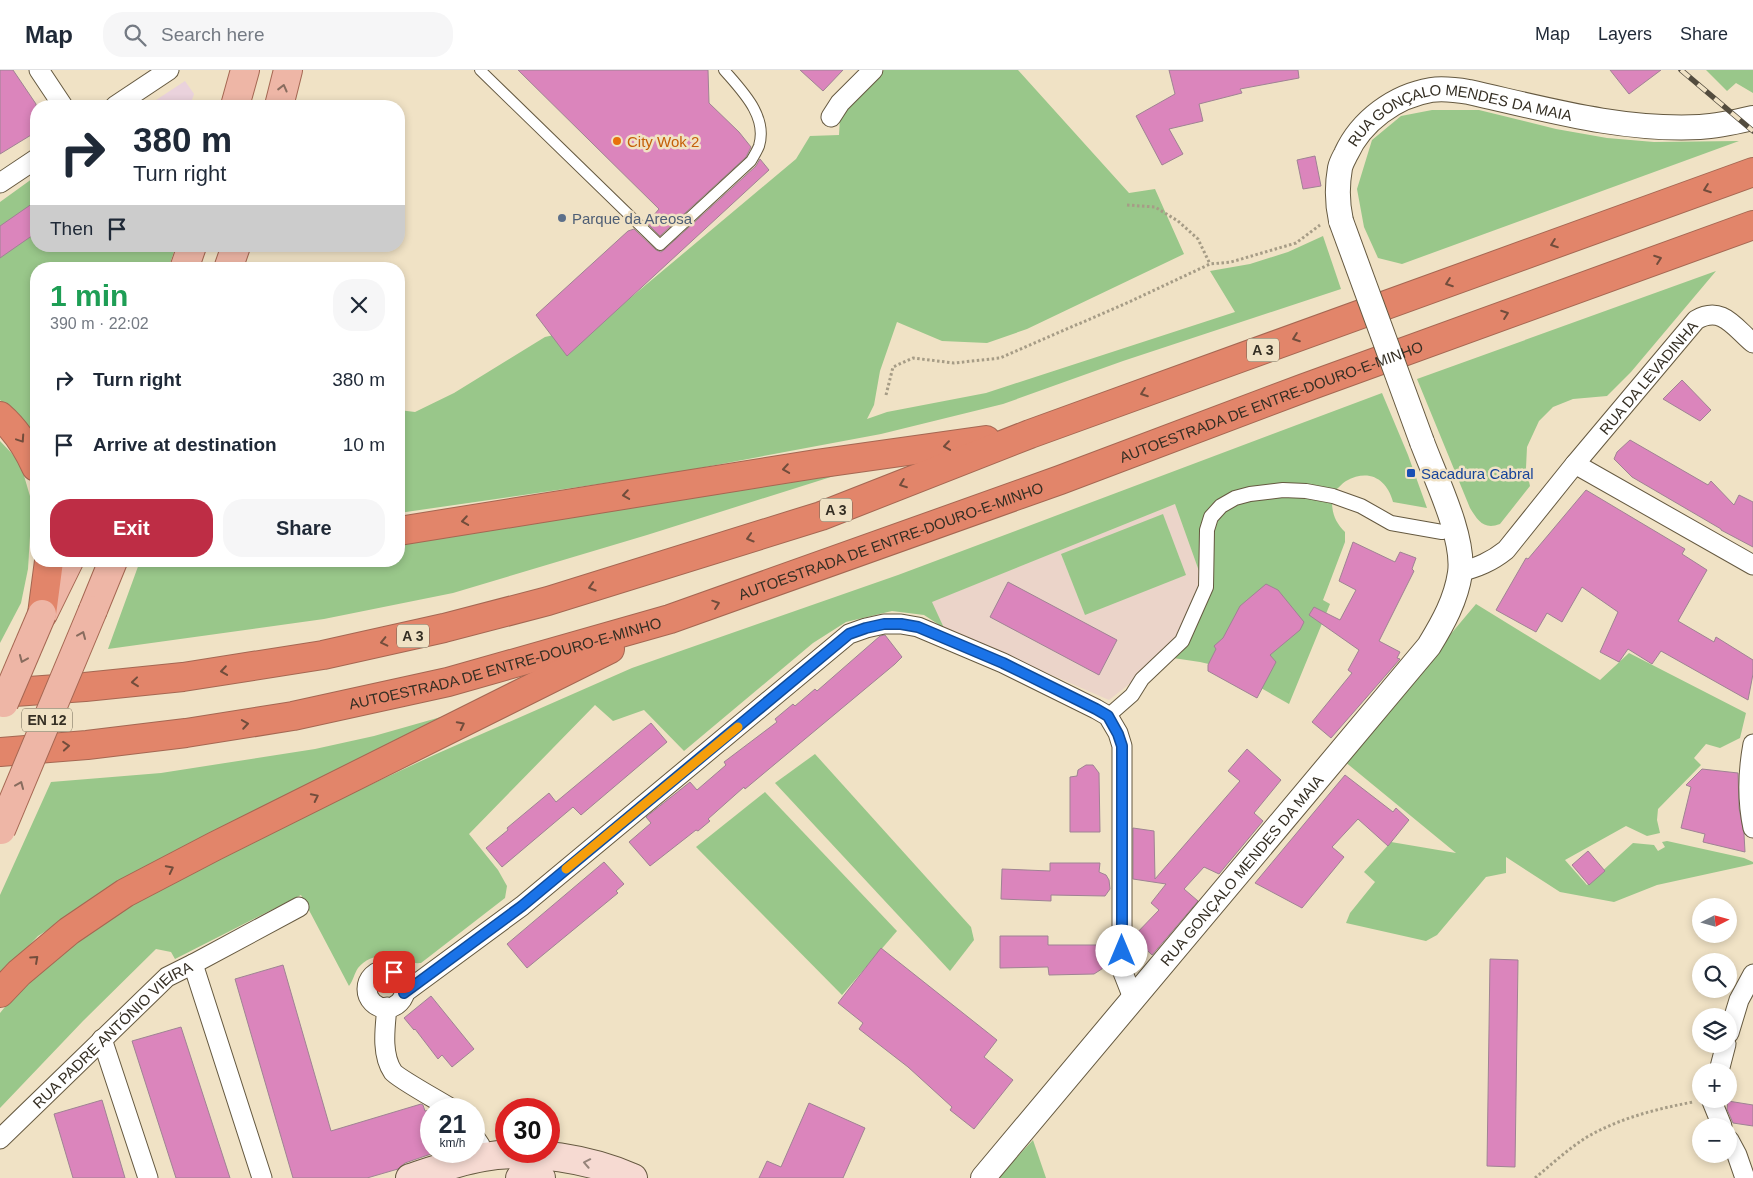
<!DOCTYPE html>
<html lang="en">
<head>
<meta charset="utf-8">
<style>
  :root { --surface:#fff; --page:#f6f6f7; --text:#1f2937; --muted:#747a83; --line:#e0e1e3; --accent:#be2d45 }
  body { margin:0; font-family:Arial,sans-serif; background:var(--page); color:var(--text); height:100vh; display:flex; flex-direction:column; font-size:19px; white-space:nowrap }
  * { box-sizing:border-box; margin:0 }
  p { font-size:16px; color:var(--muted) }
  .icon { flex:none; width:28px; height:28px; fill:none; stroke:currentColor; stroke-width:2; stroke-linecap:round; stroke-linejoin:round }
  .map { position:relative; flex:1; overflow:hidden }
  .sheet { position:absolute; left:30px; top:192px; width:375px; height:305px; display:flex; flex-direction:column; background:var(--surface); border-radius:20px; box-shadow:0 2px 8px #0003 }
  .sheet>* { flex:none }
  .top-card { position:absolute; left:30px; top:30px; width:375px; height:152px; border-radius:20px; box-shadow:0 2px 8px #0003; background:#fff; color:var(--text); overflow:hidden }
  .needle { width:32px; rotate:84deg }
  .controls { position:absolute; left:1692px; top:828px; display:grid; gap:10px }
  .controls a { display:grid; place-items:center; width:45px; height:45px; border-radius:50%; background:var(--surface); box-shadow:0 2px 8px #0003; font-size:25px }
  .speed { position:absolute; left:420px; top:1028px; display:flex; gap:10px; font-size:25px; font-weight:700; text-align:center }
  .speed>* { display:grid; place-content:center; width:65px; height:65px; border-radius:50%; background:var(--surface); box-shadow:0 2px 8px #0003; line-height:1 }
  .speed small { font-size:12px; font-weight:400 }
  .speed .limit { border:8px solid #d22; background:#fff; color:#111 }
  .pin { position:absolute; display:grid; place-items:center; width:42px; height:42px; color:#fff; margin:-21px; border-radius:10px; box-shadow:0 2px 8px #0006 }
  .me { position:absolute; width:55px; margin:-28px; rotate:0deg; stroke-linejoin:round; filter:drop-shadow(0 0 4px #0008) }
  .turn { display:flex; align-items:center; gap:18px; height:105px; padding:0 20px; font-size:22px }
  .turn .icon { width:65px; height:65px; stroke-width:2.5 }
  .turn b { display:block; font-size:35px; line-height:42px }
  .then { display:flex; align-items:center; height:48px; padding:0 20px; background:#0003; gap:10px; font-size:19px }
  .round { display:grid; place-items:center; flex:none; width:52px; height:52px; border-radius:20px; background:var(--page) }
  .summary { display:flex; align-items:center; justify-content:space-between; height:85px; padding:0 20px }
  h1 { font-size:30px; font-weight:700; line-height:38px; color:#1e9e55 }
  .cta { display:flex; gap:10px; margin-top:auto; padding:10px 20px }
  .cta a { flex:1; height:58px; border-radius:20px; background:var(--accent); color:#fff; font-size:20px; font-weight:700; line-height:58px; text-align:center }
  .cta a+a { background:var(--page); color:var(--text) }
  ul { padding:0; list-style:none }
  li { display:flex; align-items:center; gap:15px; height:65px; padding:0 20px }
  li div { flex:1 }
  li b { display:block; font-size:19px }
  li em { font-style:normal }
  header { display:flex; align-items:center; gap:30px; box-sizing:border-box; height:70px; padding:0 25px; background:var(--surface); border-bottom:1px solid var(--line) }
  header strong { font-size:24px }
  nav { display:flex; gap:28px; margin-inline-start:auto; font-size:18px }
  .search { width:350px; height:45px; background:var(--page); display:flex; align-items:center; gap:12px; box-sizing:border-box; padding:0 18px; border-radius:20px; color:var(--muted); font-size:19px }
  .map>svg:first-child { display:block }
</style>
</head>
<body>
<header>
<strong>Map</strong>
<div class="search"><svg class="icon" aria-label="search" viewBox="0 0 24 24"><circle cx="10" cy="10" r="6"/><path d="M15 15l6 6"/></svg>Search here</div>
<nav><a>Map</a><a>Layers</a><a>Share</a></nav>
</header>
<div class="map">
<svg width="1753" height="1108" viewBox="0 0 1753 1108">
  <rect width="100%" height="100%" fill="#f0e2c5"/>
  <polygon fill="#ead2dc" points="185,11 194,24 190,36 147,36"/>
  <polygon fill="#ebd4c9" points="1175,434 1204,515 1179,567 1143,603 1109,630 944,558 931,532"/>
  <g fill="#99c78a">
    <polygon points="884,0 1018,0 1129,123 1155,119 1184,184 1027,259 987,273 942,271 897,252 880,301 874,335 867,349 887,342 986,323 1235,242 1210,201 1250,194 1288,182 1323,166 1341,219 1123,291 1003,334 881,364 668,404 399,443 399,340 415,342 454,323 545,267 598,255 796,89 810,66 839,65 840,47 858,26"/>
    <polygon points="1706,0 1753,0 1753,23 1736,13 1727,21"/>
    <polygon points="1432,40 1479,40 1556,59 1607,68 1654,72 1739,71 1402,194 1378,188 1364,157 1357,119 1372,70 1401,46"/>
    <polygon points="36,106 36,176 176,176 168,199 36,199 36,371 22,352 0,330 0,132"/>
    <path d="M1716 201 1631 302 1607 326 1573 329 1553 337 1539 351 1527 377 1526 398 1530 416 1500 454C1484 460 1478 451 1470 438L1417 309Z"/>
    <path d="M1382 323 1408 385 1427 438 1393 432C1387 409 1369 398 1346 411 1341 414 1337 421 1331 421 1321 422 1310 416 1300 416 1292 416 1282 420 1274 422 1254 426 1234 431 1213 435L1204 515 1175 434 932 532 944 558 924 545 892 541 846 552 813 573 684 681 644 640 613 651 595 635 469 764 498 800 507 816 505 828 421 893C411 894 407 890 398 888 385 883 367 886 358 898 354 904 353 911 349 916L301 825 175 889 171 882 156 879 83 951 0 1038V943L18 921 75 871 145 825 284 755 434 685 632 598 898 505Z"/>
    <polygon points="0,371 20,392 32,433 28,499 21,533 0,573"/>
    <polygon points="817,405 834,406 647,465 453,523 324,549 108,579 140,491 399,491 399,472"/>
    <path d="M1283 426 1308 427 1332 432C1332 444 1336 453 1345 462V472L1323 530 1330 534 1289 634 1226 598 1200 592 1173 588 1184 577 1213 461C1226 428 1252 430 1283 426Z"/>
    <polygon points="1163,444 1186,505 1085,545 1061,484"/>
    <polygon points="1476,534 1600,610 1629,583 1746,643 1740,668 1720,678 1706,674 1694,688 1701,695 1658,739 1657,750 1660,763 1647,766 1626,756 1565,790 1587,815 1633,773 1654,775 1658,781 1665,777 1662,772 1667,771 1744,788 1753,792 1753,794 1657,815 1614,832 1560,822 1506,787 1506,803 1486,807 1437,865 1426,871 1346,853 1350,843 1375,812 1364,802 1391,772 1456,783 1344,691"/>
    <polygon points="469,639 161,788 38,866 0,906 0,825 51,712 161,703 315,679 374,666"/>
    <polygon points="815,684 971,857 974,870 950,901 775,713"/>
    <polygon points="765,722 897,861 842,925 696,777"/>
    <polygon points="1033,1070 1046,1108 998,1108 1000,1105"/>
  </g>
  <g fill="#db85bc" stroke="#9f8393">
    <polygon points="0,0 13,0 36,34 36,62 0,84"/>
    <polygon points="518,0 708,0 709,33 739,62 751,77 746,87 660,166 647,153 659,139"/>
    <polygon points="800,0 843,0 823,21"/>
    <polygon points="1169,0 1298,0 1299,8 1240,19 1242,23 1199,34 1203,51 1169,59 1183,84 1162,95 1136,46 1175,24"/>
    <polygon points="1610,0 1661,0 1629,24"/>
    <polygon points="1315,86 1321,116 1303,119 1297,90"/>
    <polygon points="760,89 769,100 567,286 536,245 628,161 634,159 656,180 661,182 664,180 756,96"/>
    <polygon points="36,131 36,163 0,188 0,156"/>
    <polygon points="1682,310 1711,340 1700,351 1663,329"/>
    <polygon points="1630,370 1708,415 1711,411 1734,435 1739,425 1753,432 1753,477 1721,460 1721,459 1632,407 1614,389 1617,382"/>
    <polygon points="1586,420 1685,479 1682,484 1707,500 1678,551 1714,572 1716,567 1753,590 1753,604 1748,630 1661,581 1652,594 1628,579 1619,592 1600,582 1618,542 1582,517 1562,552 1547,543 1536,562 1496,540 1526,488 1528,489"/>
    <polygon points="1353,472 1395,492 1400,482 1416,488 1412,499 1414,501 1379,571 1400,582 1397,588 1400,589 1331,668 1312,652 1352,603 1348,600 1359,580 1309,545 1314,537 1340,550 1356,520 1339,511"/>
    <polygon points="1008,512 1117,570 1099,605 990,547"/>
    <polygon points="1266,514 1278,520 1304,552 1300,560 1270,585 1276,592 1257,628 1208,601 1208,595 1216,579 1214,576 1223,568 1240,536"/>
    <polygon points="885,565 902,587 895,594 745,719 744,717 708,749 710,751 698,761 696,760 650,796 629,772 651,753 646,747 690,712 697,720 726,695 724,692 777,652 775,649 793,634 795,636 815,619 817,621 880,566"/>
    <polygon points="651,653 667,672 581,745 573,737 502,797 486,778 508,760 507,758 549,723 556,732"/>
    <polygon points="1247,679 1281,710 1254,743 1263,751 1219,804 1204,797 1184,819 1198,831 1152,885 1133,867 1159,840 1151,833 1166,814 1133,809 1133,758 1154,761 1155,809 1240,711 1228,701"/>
    <polygon points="1086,695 1093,695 1099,703 1100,762 1070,762 1070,707 1077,706 1078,700"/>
    <polygon points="1702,699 1738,703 1739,738 1744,764 1745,782 1703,772 1705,764 1681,758 1691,717 1686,715"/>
    <polygon points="1345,705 1393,742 1396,738 1409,750 1388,776 1358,749 1332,777 1344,787 1302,838 1255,813"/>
    <polygon points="1588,781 1605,801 1589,815 1572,795"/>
    <polygon points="604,792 624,814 616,821 618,823 527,898 507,874"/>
    <polygon points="1050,793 1100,793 1099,802 1106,805 1109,810 1110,819 1105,826 1051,825 1051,831 1001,829 1002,799 1050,801"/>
    <polygon points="1000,866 1048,866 1048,875 1102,875 1108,881 1110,889 1108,895 1094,904 1049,905 1048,897 1000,898"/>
    <polygon points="881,878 997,970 984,987 1013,1010 974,1059 950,1040 952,1037 908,997 859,959 863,953 838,933"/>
    <polygon points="1490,889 1518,890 1515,1097 1487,1096"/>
    <polygon points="283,895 331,1061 421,1034 423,1035 425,1041 431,1040 431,1084 405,1093 398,1099 367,1108 293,1108 235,909"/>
    <polygon points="431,926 474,979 452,997 442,985 438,989 415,959 414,960 404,948"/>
    <polygon points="181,957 230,1108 176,1108 132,971"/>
    <polygon points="102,1030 125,1108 73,1108 54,1044"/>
    <polygon points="1728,1031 1753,1035 1753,1056 1733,1053 1727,1039"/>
    <polygon points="809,1033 865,1058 843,1108 759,1108 767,1091 781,1097"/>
  </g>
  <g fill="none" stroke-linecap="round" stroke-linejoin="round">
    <g stroke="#655940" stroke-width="12">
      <path id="service" d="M480 0 660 175 751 91C754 86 757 81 759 76 768 46 742 21 724 0"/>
    </g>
    <g stroke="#655940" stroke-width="16">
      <polyline id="pedestrian" points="1108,646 1132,625 1142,609 1182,571 1206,517 1207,460 1211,447 1221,436 1235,428 1250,424 1283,420 1306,421 1333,426 1361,436 1391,453 1442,462 1454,457"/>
    </g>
    <g stroke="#655940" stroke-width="21">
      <g id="minor">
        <polyline points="39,0 63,36"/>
        <polyline points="115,36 169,0"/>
        <polyline points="831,47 840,33 873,0"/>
        <polyline points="0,113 36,89"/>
        <polyline points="1575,394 1753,495"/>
        <path id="s1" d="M1460 502C1478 497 1491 492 1506 480L1575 394 1696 250C1722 235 1734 257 1753 273"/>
        <path d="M1753 674C1748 701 1747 730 1753 758"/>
        <polyline points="193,894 299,837"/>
        <circle cx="386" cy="919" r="19"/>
        <polyline points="404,923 522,836 849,564 866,558 884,554 901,554 918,557 1003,593 1096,639 1108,646 1118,663 1122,676 1122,900 1133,928"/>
        <path d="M387 937C385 958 381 984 393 1002 399 1009 441 1032 452 1039"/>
        <polyline points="1729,963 1739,930 1753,904"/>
        <polyline points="102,969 148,1108"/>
        <polyline points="1719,1001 1726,974"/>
        <polyline points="1711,1029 1722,1056"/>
        <polyline points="474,1066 480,1075 483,1087"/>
        <path id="s2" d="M0 1069 167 907 193 894 262 1108"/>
        <polyline points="1729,1070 1737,1085 1745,1108"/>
      </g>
    </g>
    <g stroke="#655940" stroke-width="26">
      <g id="tertiary">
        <path id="s3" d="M1341 151C1337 133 1337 115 1340 98 1341 93 1344 88 1346 84 1361 51 1395 26 1431 20 1444 18 1457 20 1469 22 1545 39 1621 61 1700 57 1718 56 1736 52 1753 48"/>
        <path id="s4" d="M983 1108 1429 576C1443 553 1456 530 1460 503 1465 467 1435 407 1422 372"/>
      </g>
    </g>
    <g stroke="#655940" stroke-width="30">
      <g id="secondary">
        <path d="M410 1108C434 1100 459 1091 484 1087 531 1079 590 1089 633 1108"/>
        <polyline points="520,1108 541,1108"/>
      </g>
    </g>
    <g stroke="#a56752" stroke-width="30">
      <g id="primary">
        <polyline points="235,36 245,0"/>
        <polyline points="279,36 288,0"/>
        <polyline points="184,199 192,176"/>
        <polyline points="228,199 236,176"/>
        <polyline points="93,540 113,491"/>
        <polyline points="43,544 69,491"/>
      </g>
    </g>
    <g stroke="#a56752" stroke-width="30">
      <g id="motorway">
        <path d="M0 346C16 360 27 377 36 397"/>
        <polyline points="399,461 816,394 986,370"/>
        <polyline points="42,544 49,491"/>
        <polyline points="0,623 85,617 183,607 323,585 444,558 548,531 821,446 1030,364 1753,102"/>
        <path id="s5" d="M0 682 87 675 186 663 293 646 448 612 670 549 1060 410 1304 318 1753 155"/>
        <polyline points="0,923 19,903 69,861 125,823 215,776 610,579"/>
      </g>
    </g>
    <g stroke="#a69c86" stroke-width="3" stroke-dasharray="2.5 2.5" stroke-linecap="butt">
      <polyline points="1127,135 1155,137 1178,151 1198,169 1210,194"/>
      <polyline points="886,325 893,297 913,288 954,293 1000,288 1129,232 1210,194 1231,192 1296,173 1320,155"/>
      <path d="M1535 1108C1552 1094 1568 1079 1587 1067 1620 1048 1656 1039 1693 1032"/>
    </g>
    <use href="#service" stroke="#fff" stroke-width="10"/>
    <use href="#pedestrian" stroke="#fff" stroke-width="14"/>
    <use href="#minor" stroke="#fff" stroke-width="19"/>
    <use href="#tertiary" stroke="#fff" stroke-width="24"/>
    <use href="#secondary" stroke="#f6dad2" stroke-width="28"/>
    <use href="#primary" stroke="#eeb6a6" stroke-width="28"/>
    <use href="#motorway" stroke="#e2856a" stroke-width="28"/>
    <g stroke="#534c3e" stroke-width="5.5">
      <polyline id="rail" points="1681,0 1753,61"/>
    </g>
    <use href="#rail" stroke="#f0e2c5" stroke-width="4" stroke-dasharray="11" stroke-linecap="butt"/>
    <g stroke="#655940" stroke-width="26" stroke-linecap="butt">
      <polyline id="tertiary-bridge" points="1341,151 1422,372"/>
    </g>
    <g stroke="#a56752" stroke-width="30" stroke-linecap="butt">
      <g id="primary-bridge">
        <polyline points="4,633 42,544"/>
        <polyline points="1,760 93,540"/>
      </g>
    </g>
    <use href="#tertiary-bridge" stroke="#fff" stroke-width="24"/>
    <use href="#primary-bridge" stroke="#eeb6a6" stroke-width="28"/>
  </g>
  <defs><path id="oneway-chevron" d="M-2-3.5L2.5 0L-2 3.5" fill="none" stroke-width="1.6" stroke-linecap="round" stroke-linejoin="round" transform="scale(1.25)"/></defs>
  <g stroke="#886c5e">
    <use href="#oneway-chevron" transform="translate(283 18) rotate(-76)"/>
    <use href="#oneway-chevron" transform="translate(82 565) rotate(-67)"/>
    <use href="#oneway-chevron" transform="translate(23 589) rotate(113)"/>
    <use href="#oneway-chevron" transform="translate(20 715) rotate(-67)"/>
  </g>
  <g stroke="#724d3c">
    <use href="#oneway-chevron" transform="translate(1707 119) rotate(160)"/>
    <use href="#oneway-chevron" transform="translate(1554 174) rotate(160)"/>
    <use href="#oneway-chevron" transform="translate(1658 189) rotate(-20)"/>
    <use href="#oneway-chevron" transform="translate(1449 213) rotate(160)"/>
    <use href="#oneway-chevron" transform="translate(1505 244) rotate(-20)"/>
    <use href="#oneway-chevron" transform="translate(1296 268) rotate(160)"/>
    <use href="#oneway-chevron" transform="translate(1144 323) rotate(160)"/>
    <use href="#oneway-chevron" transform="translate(21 369) rotate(56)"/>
    <use href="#oneway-chevron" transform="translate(947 376) rotate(172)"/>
    <use href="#oneway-chevron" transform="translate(786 399) rotate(171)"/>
    <use href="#oneway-chevron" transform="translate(903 414) rotate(159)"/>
    <use href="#oneway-chevron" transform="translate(626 425) rotate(171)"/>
    <use href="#oneway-chevron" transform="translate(465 451) rotate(171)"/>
    <use href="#oneway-chevron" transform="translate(750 468) rotate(163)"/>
    <use href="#oneway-chevron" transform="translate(592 517) rotate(163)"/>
    <use href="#oneway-chevron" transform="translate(716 534) rotate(-19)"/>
    <use href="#oneway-chevron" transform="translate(384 572) rotate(167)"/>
    <use href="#oneway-chevron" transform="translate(224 601) rotate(172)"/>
    <use href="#oneway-chevron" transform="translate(135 612) rotate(174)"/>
    <use href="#oneway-chevron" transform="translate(245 654) rotate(-9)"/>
    <use href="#oneway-chevron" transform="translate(461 655) rotate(-27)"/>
    <use href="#oneway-chevron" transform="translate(66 676) rotate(-5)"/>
    <use href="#oneway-chevron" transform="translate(315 727) rotate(-26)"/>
    <use href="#oneway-chevron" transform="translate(170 799) rotate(-27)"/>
    <use href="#oneway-chevron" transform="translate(35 889) rotate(-42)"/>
  </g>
  <use stroke="#96847b" href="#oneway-chevron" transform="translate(587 1093) rotate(-169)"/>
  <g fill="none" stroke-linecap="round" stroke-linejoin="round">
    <g stroke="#114b97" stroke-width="12">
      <polyline id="route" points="394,902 402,911 404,923 522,836 849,564 866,558 884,554 901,554 918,557 1003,593 1096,639 1108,646 1118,664 1122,676 1122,881"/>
    </g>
    <use href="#route" stroke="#1a73e8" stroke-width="9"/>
    <polyline stroke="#f59e0b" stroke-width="9" points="566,799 738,657"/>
  </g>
  <circle fill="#e8710a" stroke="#f0e2c5" stroke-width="2" cx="617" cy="71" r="5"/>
  <circle fill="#5c6f8a" stroke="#f0e2c5" stroke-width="2" cx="562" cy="148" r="5"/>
  <rect fill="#1a4fb4" stroke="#f0e2c5" stroke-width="2" x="1406" y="398" width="10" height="10" rx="2.5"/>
  <g text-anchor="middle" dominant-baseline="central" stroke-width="5" stroke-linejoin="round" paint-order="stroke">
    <g fill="#f0e2c5" stroke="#6d6554" stroke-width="1">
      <rect x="1247" y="268.5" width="32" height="23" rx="4"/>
      <rect x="820" y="428.5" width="32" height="23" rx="4"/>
      <rect x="397" y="554.5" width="32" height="23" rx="4"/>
      <rect x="22" y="638.5" width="50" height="23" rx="4"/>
    </g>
    <g font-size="14" font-weight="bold" fill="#352f24">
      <text x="1263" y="280">A 3</text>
      <text x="836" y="440">A 3</text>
      <text x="413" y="566">A 3</text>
      <text x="47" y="650">EN 12</text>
    </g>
    <g font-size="15" fill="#352f24" stroke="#f0e2c5">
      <text stroke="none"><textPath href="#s3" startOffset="201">RUA GONÇALO MENDES DA MAIA</textPath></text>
      <text stroke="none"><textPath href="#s1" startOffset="275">RUA DA LEVADINHA</textPath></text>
      <text stroke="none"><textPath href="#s5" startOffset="1324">AUTOESTRADA DE ENTRE-DOURO-E-MINHO</textPath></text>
      <text stroke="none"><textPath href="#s5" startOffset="919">AUTOESTRADA DE ENTRE-DOURO-E-MINHO</textPath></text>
      <text stroke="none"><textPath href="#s5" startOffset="514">AUTOESTRADA DE ENTRE-DOURO-E-MINHO</textPath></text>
      <text stroke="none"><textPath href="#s4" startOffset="402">RUA GONÇALO MENDES DA MAIA</textPath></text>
      <text stroke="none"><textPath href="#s2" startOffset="154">RUA PADRE ANTÓNIO VIEIRA</textPath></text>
    </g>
    <g font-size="15" fill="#c56008" stroke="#f0e2c5" text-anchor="start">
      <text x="627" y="71">City Wok 2</text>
    </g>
    <g font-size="15" fill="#4e5e75" stroke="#f0e2c5" text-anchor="start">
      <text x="572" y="148">Parque da Areosa</text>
    </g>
    <g font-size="15" fill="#164399" stroke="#f0e2c5" text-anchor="start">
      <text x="1421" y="403">Sacadura Cabral</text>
    </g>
  </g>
</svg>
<div class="controls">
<a><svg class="needle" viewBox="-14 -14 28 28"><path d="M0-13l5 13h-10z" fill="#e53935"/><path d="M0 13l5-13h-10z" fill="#747a83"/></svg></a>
<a><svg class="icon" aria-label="search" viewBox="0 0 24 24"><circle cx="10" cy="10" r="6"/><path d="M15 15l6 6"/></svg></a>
<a><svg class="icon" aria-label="layers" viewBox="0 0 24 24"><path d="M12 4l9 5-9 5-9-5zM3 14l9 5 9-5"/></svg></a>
<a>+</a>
<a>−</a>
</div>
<div class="speed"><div>21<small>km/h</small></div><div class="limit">30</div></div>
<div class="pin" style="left:394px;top:902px;background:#d93025"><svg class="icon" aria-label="arrive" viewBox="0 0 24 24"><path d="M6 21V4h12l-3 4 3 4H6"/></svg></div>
<svg class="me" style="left:1122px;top:881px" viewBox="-20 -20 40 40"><circle r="19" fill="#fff"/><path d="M0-13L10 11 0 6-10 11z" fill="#1a73e8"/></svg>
<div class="top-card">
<div class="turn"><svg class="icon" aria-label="right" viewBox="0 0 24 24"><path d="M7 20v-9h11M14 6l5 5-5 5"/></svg><div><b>380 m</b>Turn right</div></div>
<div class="then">Then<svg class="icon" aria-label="arrive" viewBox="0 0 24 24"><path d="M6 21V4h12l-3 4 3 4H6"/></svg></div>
</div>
<section class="sheet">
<div class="summary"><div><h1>1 min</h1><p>390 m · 22:02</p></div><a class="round"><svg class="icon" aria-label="close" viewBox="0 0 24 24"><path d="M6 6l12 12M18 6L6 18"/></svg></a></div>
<ul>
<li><svg class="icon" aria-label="right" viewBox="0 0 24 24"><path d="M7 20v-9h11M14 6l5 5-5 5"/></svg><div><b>Turn right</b></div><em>380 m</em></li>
<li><svg class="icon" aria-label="arrive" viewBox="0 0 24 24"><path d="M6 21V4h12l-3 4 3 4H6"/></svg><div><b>Arrive at destination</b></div><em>10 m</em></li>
</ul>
<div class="cta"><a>Exit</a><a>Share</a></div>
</section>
</div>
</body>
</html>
